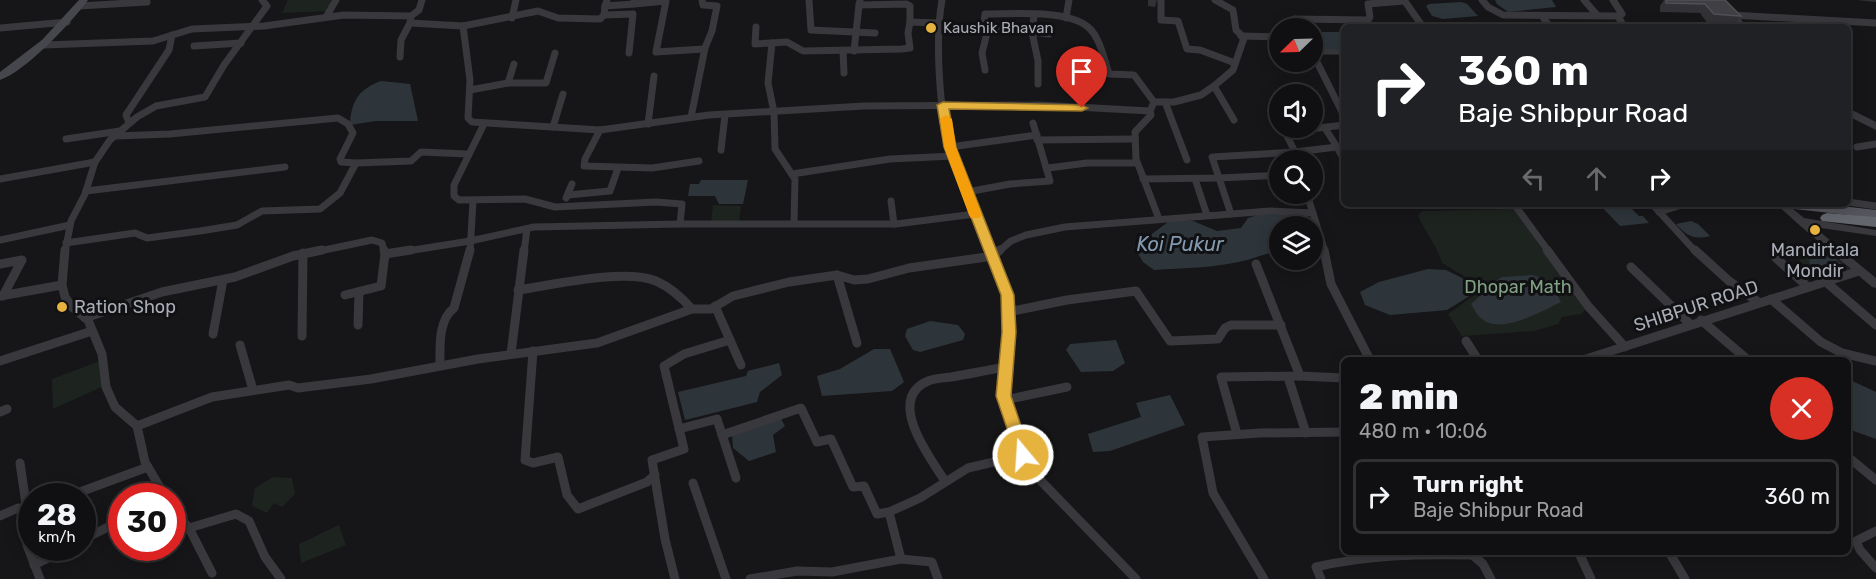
<!DOCTYPE html>
<html lang="en">
<head>
<meta charset="utf-8">
<style>
  :root { --surface:#101012; --page:#19191b; --text:#f1f3f6; --muted:#9c9d9f; --line:#303032 }
  body { margin:0; font-family:Rubik,sans-serif; background:var(--page); color:var(--text); height:100vh; display:flex; flex-direction:column; font-size:22px; white-space:nowrap }
  * { box-sizing:border-box; margin:0 }
  p { font-size:20px; color:var(--muted) }
  .icon { flex:none; width:33px; height:33px; fill:none; stroke:currentColor; stroke-width:2; stroke-linecap:round; stroke-linejoin:round }
  .map { position:relative; flex:1; overflow:hidden }
  .side { position:absolute; left:1341px; top:357px; width:510px; height:198px; display:flex; flex-direction:column; background:var(--surface); border-radius:9px; box-shadow:0 3px 15px #0003,0 0 0 2px var(--line) }
  .side>* { flex:none }
  .guide { position:absolute; left:1341px; top:24px; width:510px; height:183px; border-radius:9px; box-shadow:0 3px 15px #0003,0 0 0 2px var(--line); background:#202124; color:#fff; overflow:hidden }
  .needle { width:39px; rotate:247deg }
  .tools { position:absolute; left:1269px; top:18px; display:grid; gap:12px }
  .tools a { display:grid; place-items:center; width:54px; height:54px; border-radius:50%; background:var(--surface); box-shadow:0 3px 15px #0003,0 0 0 2px var(--line); font-size:30px }
  .speed { position:absolute; left:18px; top:483px; display:flex; gap:12px; font-size:30px; font-weight:700; text-align:center }
  .speed>* { display:grid; place-content:center; width:78px; height:78px; border-radius:50%; background:var(--surface); box-shadow:0 3px 15px #0003,0 0 0 2px var(--line); line-height:1 }
  .speed small { font-size:15px; font-weight:400 }
  .speed .limit { border:9px solid #d22; background:#fff; color:#111 }
  .pin { position:absolute; display:grid; place-items:center; width:51px; height:51px; color:#fff; margin:-62px -26px; border-radius:50% 50% 50% 0; rotate:-45deg; box-shadow:0 0 6px #0007 }
  .pin .icon { rotate:45deg }
  .me { position:absolute; width:66px; margin:-33px; rotate:342deg; stroke-linejoin:round; filter:drop-shadow(0 0 4px #0008) }
  .turn { display:flex; align-items:center; gap:21px; height:126px; padding:0 18px; font-size:27px }
  .turn .icon { width:78px; height:78px; stroke-width:2.5 }
  .turn b { display:block; font-size:42px; line-height:51px }
  .lanes { display:flex; align-items:center; height:57px; padding:0 18px; background:#0003; justify-content:center; gap:30px; direction:ltr }
  .lanes .off { opacity:.35 }
  .round { display:grid; place-items:center; flex:none; width:63px; height:63px; border-radius:32px; background:var(--page) }
  .summary { display:flex; align-items:center; justify-content:space-between; height:102px; padding:0 18px }
  h1 { font-size:36px; font-weight:800; line-height:45px }
  ul { padding:0; list-style:none }
  li { display:flex; align-items:center; gap:18px; height:75px; margin:0 12px 9px; padding:0 6px; border:3px solid var(--line); border-radius:9px }
  li div { flex:1 }
  li b { display:block; font-size:22px }
  li em { font-style:normal }
  .map>svg:first-child { display:block }
</style>
</head>
<body>
<div class="map">
<svg width="1876" height="579" viewBox="0 0 1876 579">
  <rect width="100%" height="100%" fill="#161618"/>
  <g fill="#1d231e">
    <polygon points="288,0 333,0 328,11 282,13"/>
    <polygon points="713,205 741,206 739,222 711,222"/>
    <path d="M1514 209 1585 310 1581 314 1562 317 1558 324 1534 331 1462 336 1448 314 1476 294 1469 279 1442 263C1437 246 1426 233 1418 216L1422 211Z"/>
    <path d="M1822 248C1835 249 1846 261 1851 273L1826 280 1798 261Z"/>
    <polygon points="103,360 106,385 53,409 52,379"/>
    <polygon points="273,477 292,478 295,494 282,507 274,503 267,513 252,506 255,488"/>
    <polygon points="339,525 346,545 301,563 299,544"/>
  </g>
  <g fill="#2d353b">
    <polygon points="1495,0 1552,0 1556,7 1508,12 1497,4"/>
    <polygon points="1461,2 1467,4 1478,16 1443,19 1432,16 1426,6 1429,4"/>
    <polygon points="1323,32 1344,32 1344,51 1318,50 1313,35"/>
    <path d="M381 81 410 84 418 121H376L350 125C351 101 359 89 381 81Z"/>
    <polygon points="701,180 748,180 743,204 719,204 715,196 688,196 690,184 699,184"/>
    <polygon points="1599,204 1640,204 1630,207 1639,216 1643,216 1649,223 1620,226"/>
    <path d="M1260 214 1294 215 1311 223 1312 226H1280L1279 251C1266 253 1256 258 1243 261 1214 268 1183 268 1154 270L1143 262 1134 247 1171 220 1193 221 1217 231 1241 228 1248 218Z"/>
    <path d="M1691 221 1698 224 1710 236C1694 240 1687 236 1676 224Z"/>
    <path d="M1821 253C1831 253 1835 258 1842 265L1841 271 1831 275 1810 264 1809 260Z"/>
    <polygon points="1428,269 1446,270 1464,279 1471,295 1447,310 1390,315 1365,305 1360,292 1379,282"/>
    <path d="M1533 275 1551 282 1561 302C1542 311 1501 335 1482 319 1477 316 1474 308 1471 304L1481 295 1482 290 1502 277Z"/>
    <polygon points="930,321 958,325 965,334 963,340 920,352 913,350 905,336 907,329"/>
    <polygon points="1116,340 1125,363 1113,371 1081,372 1066,350 1070,344"/>
    <polygon points="874,349 890,349 904,382 892,391 822,396 817,376 840,369"/>
    <polygon points="779,363 782,375 760,392 757,402 685,420 678,392 746,376 748,371"/>
    <polygon points="1848,379 1876,392 1876,439 1848,429"/>
    <polygon points="1170,395 1185,425 1110,451 1093,452 1088,434 1141,417 1136,403"/>
    <polygon points="779,415 785,426 773,435 776,452 749,461 733,448 732,434"/>
  </g>
  <g fill="none" stroke-linecap="round" stroke-linejoin="round">
    <polyline stroke="#38383d" stroke-width="5" points="1312,52 1344,52"/>
    <g stroke="#38383d" stroke-width="7">
      <polyline points="607,0 605,6 634,4 634,0"/>
      <polyline points="809,0 811,30 875,33"/>
      <polyline points="860,0 859,5 906,4 910,6 910,22 938,23"/>
      <path d="M942 0C935 39 939 109 950 148 961 183 978 217 991 252"/>
      <polyline points="1161,0 1161,20 1178,21 1187,49 1200,50 1235,63"/>
      <polyline points="1404,0 1423,27"/>
      <polyline points="1482,0 1488,7 1503,15 1619,16"/>
      <polyline points="1584,0 1597,15"/>
      <polyline points="1613,0 1622,14 1618,16 1624,27"/>
      <polyline points="1718,0 1743,27"/>
      <polyline points="634,4 666,1 656,52 704,49"/>
      <polyline points="79,6 147,2"/>
      <polyline points="604,15 633,14 629,53"/>
      <polyline points="1732,15 1876,23"/>
      <polyline points="411,16 410,23 463,26 538,11 558,18 600,19 604,15 605,6"/>
      <path d="M1034 16 1032 32 983 29 985 14C1011 14 1067 9 1088 27 1100 37 1104 59 1109 74L1134 75 1154 102"/>
      <polyline points="1542,16 1550,27"/>
      <polyline points="326,17 336,0"/>
      <polyline points="512,18 516,0"/>
      <polyline points="1066,18 1069,0"/>
      <polyline points="463,26 470,80 468,118 472,122 600,130 709,115 864,106 1039,105 1150,111 1154,102 1174,102 1201,95 1214,86 1233,70 1244,38 1236,30 1233,10 1215,0"/>
      <polyline points="756,27 755,44 787,42 803,51 902,49 910,48 908,33 910,22"/>
      <polyline points="0,28 67,22"/>
      <polyline points="1297,28 1292,22 1294,19 1368,20 1370,17 1368,4 1404,1"/>
      <polyline points="1241,36 1280,37"/>
      <polyline points="772,43 768,83 774,112 775,149 795,179 794,223"/>
      <polyline points="44,45 153,41 192,29 264,26 344,15 411,16 419,10 422,0"/>
      <polyline points="194,46 241,43"/>
      <polyline points="843,51 844,73"/>
      <polyline points="854,51 859,5"/>
      <polyline points="1312,52 1344,116"/>
      <polyline points="400,57 401,40 410,23"/>
      <polyline points="985,70 982,53 988,29"/>
      <polyline points="508,83 514,64"/>
      <polyline points="1038,84 1038,61 1032,32 1049,34"/>
      <polyline points="1214,86 1234,120"/>
      <polyline points="470,90 508,83 546,83 555,53"/>
      <polyline points="1165,102 1187,160"/>
      <polyline points="1150,111 1151,115 1135,132 1136,159 1159,219"/>
      <polyline points="1848,112 1876,126"/>
      <polyline points="691,117 705,48 712,31 717,6 703,5 702,0"/>
      <polyline points="129,123 126,115 169,50 172,35"/>
      <polyline points="484,124 454,185 454,196 459,200 525,199 555,207 656,202 682,204 680,224 896,224 975,214"/>
      <polyline points="648,124 654,76"/>
      <polyline points="553,127 563,94"/>
      <polyline points="600,130 585,159 584,166 652,168 699,161"/>
      <polyline points="66,139 120,131"/>
      <polyline points="1037,140 1135,139"/>
      <polyline points="950,147 1037,135"/>
      <polyline points="1337,147 1344,160"/>
      <polyline points="1857,147 1876,144"/>
      <polyline points="721,150 725,115"/>
      <polyline points="1296,160 1295,152 1337,147 1325,128"/>
      <polyline points="356,163 411,161 421,152 467,154"/>
      <polyline points="1048,168 1087,163 1137,163"/>
      <polyline points="792,174 890,159 954,156"/>
      <polyline points="0,179 95,162"/>
      <polyline points="1143,179 1219,178 1212,157 1295,152 1285,132 1344,125"/>
      <polyline points="1195,179 1207,215"/>
      <polyline points="86,191 285,167"/>
      <polyline points="967,192 1010,184 1050,181 1033,123"/>
      <polyline points="1307,194 1325,252"/>
      <polyline points="568,195 610,191 618,168"/>
      <polyline points="566,198 572,184"/>
      <polyline points="891,201 894,224"/>
      <polyline points="1848,202 1876,206"/>
      <polyline points="1514,204 1549,252"/>
      <polyline points="1652,204 1696,252"/>
      <polyline points="1659,212 1685,204"/>
      <polyline points="1231,214 1219,178 1280,175"/>
      <polyline points="0,240 70,225"/>
      <polyline points="66,243 135,233 147,238 200,231 237,225 262,211 320,209 340,193 356,163 341,162 340,159 353,133 348,124 338,118 170,134 115,136"/>
      <polyline points="65,252 71,221 85,194 95,162 110,140 137,117 156,106 205,97 224,65 267,6 262,0"/>
      <polyline points="315,252 372,240 382,243 384,252"/>
      <polyline points="401,252 470,241 534,227 680,224"/>
      <polyline points="470,252 473,201"/>
      <polyline points="524,252 527,229"/>
      <polyline points="998,252 1011,241 1026,235 1065,227 1270,211 1313,213"/>
    </g>
    <g stroke="#38383d" stroke-width="9">
      <polyline points="65,250 62,285 65,297 72,307 88,320 102,354 106,387 115,407 137,426 145,462 165,496"/>
      <polyline points="384,250 385,254 411,250"/>
      <polyline points="1000,250 993,256 1008,295 1009,332 1003,396 1024,455 1041,481 1136,579"/>
      <polyline points="1324,250 1331,284 1370,360"/>
      <polyline points="1547,250 1588,306 1625,347"/>
      <polyline points="1695,250 1729,281 1758,302"/>
      <polyline points="1776,258 1808,287"/>
      <polyline points="0,264 22,260 3,296"/>
      <polyline points="1256,264 1300,376 1344,378"/>
      <polyline points="1631,267 1690,324"/>
      <polyline points="837,275 857,343"/>
      <polyline points="1826,282 1876,325"/>
      <path d="M518 290C552 285 624 268 656 281 670 287 682 298 692 309"/>
      <polyline points="345,295 381,286 385,254"/>
      <polyline points="0,296 62,285"/>
      <polyline points="1771,299 1821,342 1842,353 1876,361"/>
      <polyline points="1008,312 1067,300 1136,291 1170,341 1218,339 1225,328 1231,325 1281,325"/>
      <polyline points="85,318 162,292 235,277 293,256 322,250"/>
      <polyline points="1701,320 1748,360"/>
      <polyline points="358,325 359,292"/>
      <polyline points="213,334 223,280"/>
      <polyline points="302,336 303,253"/>
      <polyline points="730,340 741,365"/>
      <polyline points="1466,341 1478,360"/>
      <polyline points="240,345 253,390"/>
      <polyline points="533,351 525,460 533,463 558,457 567,495 578,509 647,482 655,475"/>
      <polyline points="511,354 524,250"/>
      <polyline points="1583,360 1859,271"/>
      <polyline points="0,361 92,331"/>
      <path d="M440 365C440 347 438 320 454 308L470 250"/>
      <polyline points="1288,377 1306,433"/>
      <polyline points="1005,400 1067,387"/>
      <polyline points="0,412 7,409"/>
      <polyline points="137,426 212,397 289,385 298,388 371,379 478,359 597,343 692,309 711,309 733,296 789,282 837,275 854,280 868,279 909,268 993,256 991,250"/>
      <polyline points="679,429 717,419 736,478"/>
      <polyline points="1237,434 1221,377 1300,376"/>
      <polyline points="722,435 801,408 817,442 831,439 853,487 864,486 877,514 889,512"/>
      <polyline points="1848,457 1876,480"/>
      <polyline points="20,463 27,511 25,520 27,545 40,579"/>
      <path d="M945 481C930 458 885 399 928 381 935 378 944 378 951 377 969 374 988 370 1006 367"/>
      <polyline points="693,483 726,579"/>
      <polyline points="69,496 148,467"/>
      <polyline points="172,509 189,528 212,573"/>
      <polyline points="0,516 18,508 31,510"/>
      <polyline points="189,528 236,514 249,521 265,557 281,579"/>
      <polyline points="1876,531 1856,541 1860,550 1876,568"/>
      <polyline points="82,540 122,520"/>
      <polyline points="1469,552 1483,564 1491,579"/>
      <polyline points="1669,552 1685,579"/>
      <polyline points="1579,553 1591,579"/>
      <polyline points="901,559 932,562 938,579"/>
      <polyline points="34,565 68,548"/>
      <polyline points="675,579 665,539 652,460 684,449 664,366 684,354 730,340 715,306"/>
      <polyline points="750,579 797,571 832,572 901,559 889,512 920,498 968,468 1024,455"/>
      <polyline points="1264,579 1213,493 1202,437 1260,433 1344,432"/>
      <path d="M1321 579 1316 567C1368 555 1418 554 1471 555"/>
    </g>
    <polygon fill="#38383d" fill-rule="evenodd" points="1776,204 1787,204 1804,218 1876,230 1876,236 1814,227 1876,278 1876,288 1872,287 1797,223"/>
    <path fill="#46474d" fill-rule="evenodd" d="M79 0H88C72 22 26 71 0 80V72L42 40Z"/>
    <polygon fill="#54555c" fill-rule="evenodd" points="1779,204 1824,204 1876,210 1876,218 1785,208"/>
    <polygon fill="#64666e" fill-rule="evenodd" points="1827,213 1876,217 1876,227 1822,221 1820,218 1822,215"/>
  </g>
  <g fill="#323236">
    <polygon points="1148,0 1157,0 1155,7 1148,6"/>
    <polygon points="1664,0 1725,0 1741,16 1734,26 1708,24 1700,13 1660,12 1660,6"/>
    <polygon points="1857,0 1876,0 1876,2"/>
  </g>
  <polygon fill="#3f3f44" stroke="#4f5156" stroke-width="1.5" points="1666,0 1725,0 1741,16 1714,14 1705,4 1666,3"/>
  <polygon fill="#e7b33f" stroke="#967429" stroke-width="1.5" points="943,102 1082,105 1088,108 1082,111 949,109 956,147 1014,295 1016,332 1011,396 1031,455 1029,459 1023,461 1018,459 1016,455 996,396 1002,332 1001,295 944,147 937,105"/>
  <polygon fill="#f59e0b" points="946,115 952,119 956,147 982,215 980,218 971,218 969,215 944,147 940,119"/>
  <g fill="#e7b33f" stroke="#111113" stroke-width="2">
    <circle cx="931" cy="28" r="6"/>
    <circle cx="1815" cy="230" r="6"/>
    <circle cx="62" cy="307" r="6"/>
  </g>
  <g text-anchor="middle" dominant-baseline="central" stroke-width="6" stroke-linejoin="round" paint-order="stroke">
    <g font-size="15" fill="#a9adb7" stroke="#111113" text-anchor="start">
      <text x="943" y="28">Kaushik Bhavan</text>
    </g>
    <g font-size="18" fill="#a9adb7" stroke="#111113">
      <text x="1815" y="250">Mandirtala<tspan x="1815" dy="21">Mondir</tspan></text>
      <text x="74" y="307" text-anchor="start">Ration Shop</text>
    </g>
    <g font-size="18" fill="#81a184" stroke="#111113">
      <text x="1518" y="287">Dhopar Math</text>
    </g>
    <g font-size="18" fill="#a9adb7" stroke="#111113">
      <text transform="translate(1696 306) rotate(-18)">SHIBPUR ROAD</text>
    </g>
    <g font-size="20" font-style="italic" fill="#8299b0" stroke="#111113">
      <text x="1180" y="244">Koi Pukur</text>
    </g>
  </g>
</svg>
<div class="tools">
<a><svg class="needle" viewBox="-14 -14 28 28"><path d="M0-13l5 13h-10z" fill="#e53935"/><path d="M0 13l5-13h-10z" fill="#9c9d9f"/></svg></a>
<a><svg class="icon" aria-label="sound" viewBox="0 0 24 24"><path d="M4 9h4l5-4v14l-5-4H4zM17 9q2 3 0 6"/></svg></a>
<a><svg class="icon" aria-label="search" viewBox="0 0 24 24"><circle cx="10" cy="10" r="6"/><path d="M15 15l6 6"/></svg></a>
<a><svg class="icon" aria-label="layers" viewBox="0 0 24 24"><path d="M12 4l9 5-9 5-9-5zM3 14l9 5 9-5"/></svg></a>
</div>
<div class="speed"><div>28<small>km/h</small></div><div class="limit">30</div></div>
<div class="pin" style="left:1082px;top:108px;background:#d93025"><svg class="icon" aria-label="arrive" viewBox="0 0 24 24"><path d="M6 21V4h12l-3 4 3 4H6"/></svg></div>
<svg class="me" style="left:1023px;top:455px" viewBox="-20 -20 40 40"><circle r="17" fill="#e7b33f" stroke="#fff" stroke-width="3"/><path d="M0-11L8 9 0 5-8 9z" fill="#fff"/></svg>
<div class="guide">
<div class="turn"><svg class="icon" aria-label="right" viewBox="0 0 24 24"><path d="M7 20v-9h11M14 6l5 5-5 5"/></svg><div><b>360 m</b>Baje Shibpur Road</div></div>
<div class="lanes"><svg class="icon off" aria-label="left" viewBox="0 0 24 24"><path d="M17 20v-9H6M10 6l-5 5 5 5"/></svg><svg class="icon off" aria-label="ahead" viewBox="0 0 24 24"><path d="M12 20V5M6 11l6-6 6 6"/></svg><svg class="icon" aria-label="right" viewBox="0 0 24 24"><path d="M7 20v-9h11M14 6l5 5-5 5"/></svg></div>
</div>
<section class="side">
<div class="summary"><div><h1>2 min</h1><p>480 m · 10:06</p></div><a class="round" style="background:#d93025;color:#fff"><svg class="icon" aria-label="close" viewBox="0 0 24 24"><path d="M6 6l12 12M18 6L6 18"/></svg></a></div>
<ul>
<li><svg class="icon" aria-label="right" viewBox="0 0 24 24"><path d="M7 20v-9h11M14 6l5 5-5 5"/></svg><div><b>Turn right</b><p>Baje Shibpur Road</p></div><em>360 m</em></li>
</ul>
</section>
</div>
</body>
</html>
